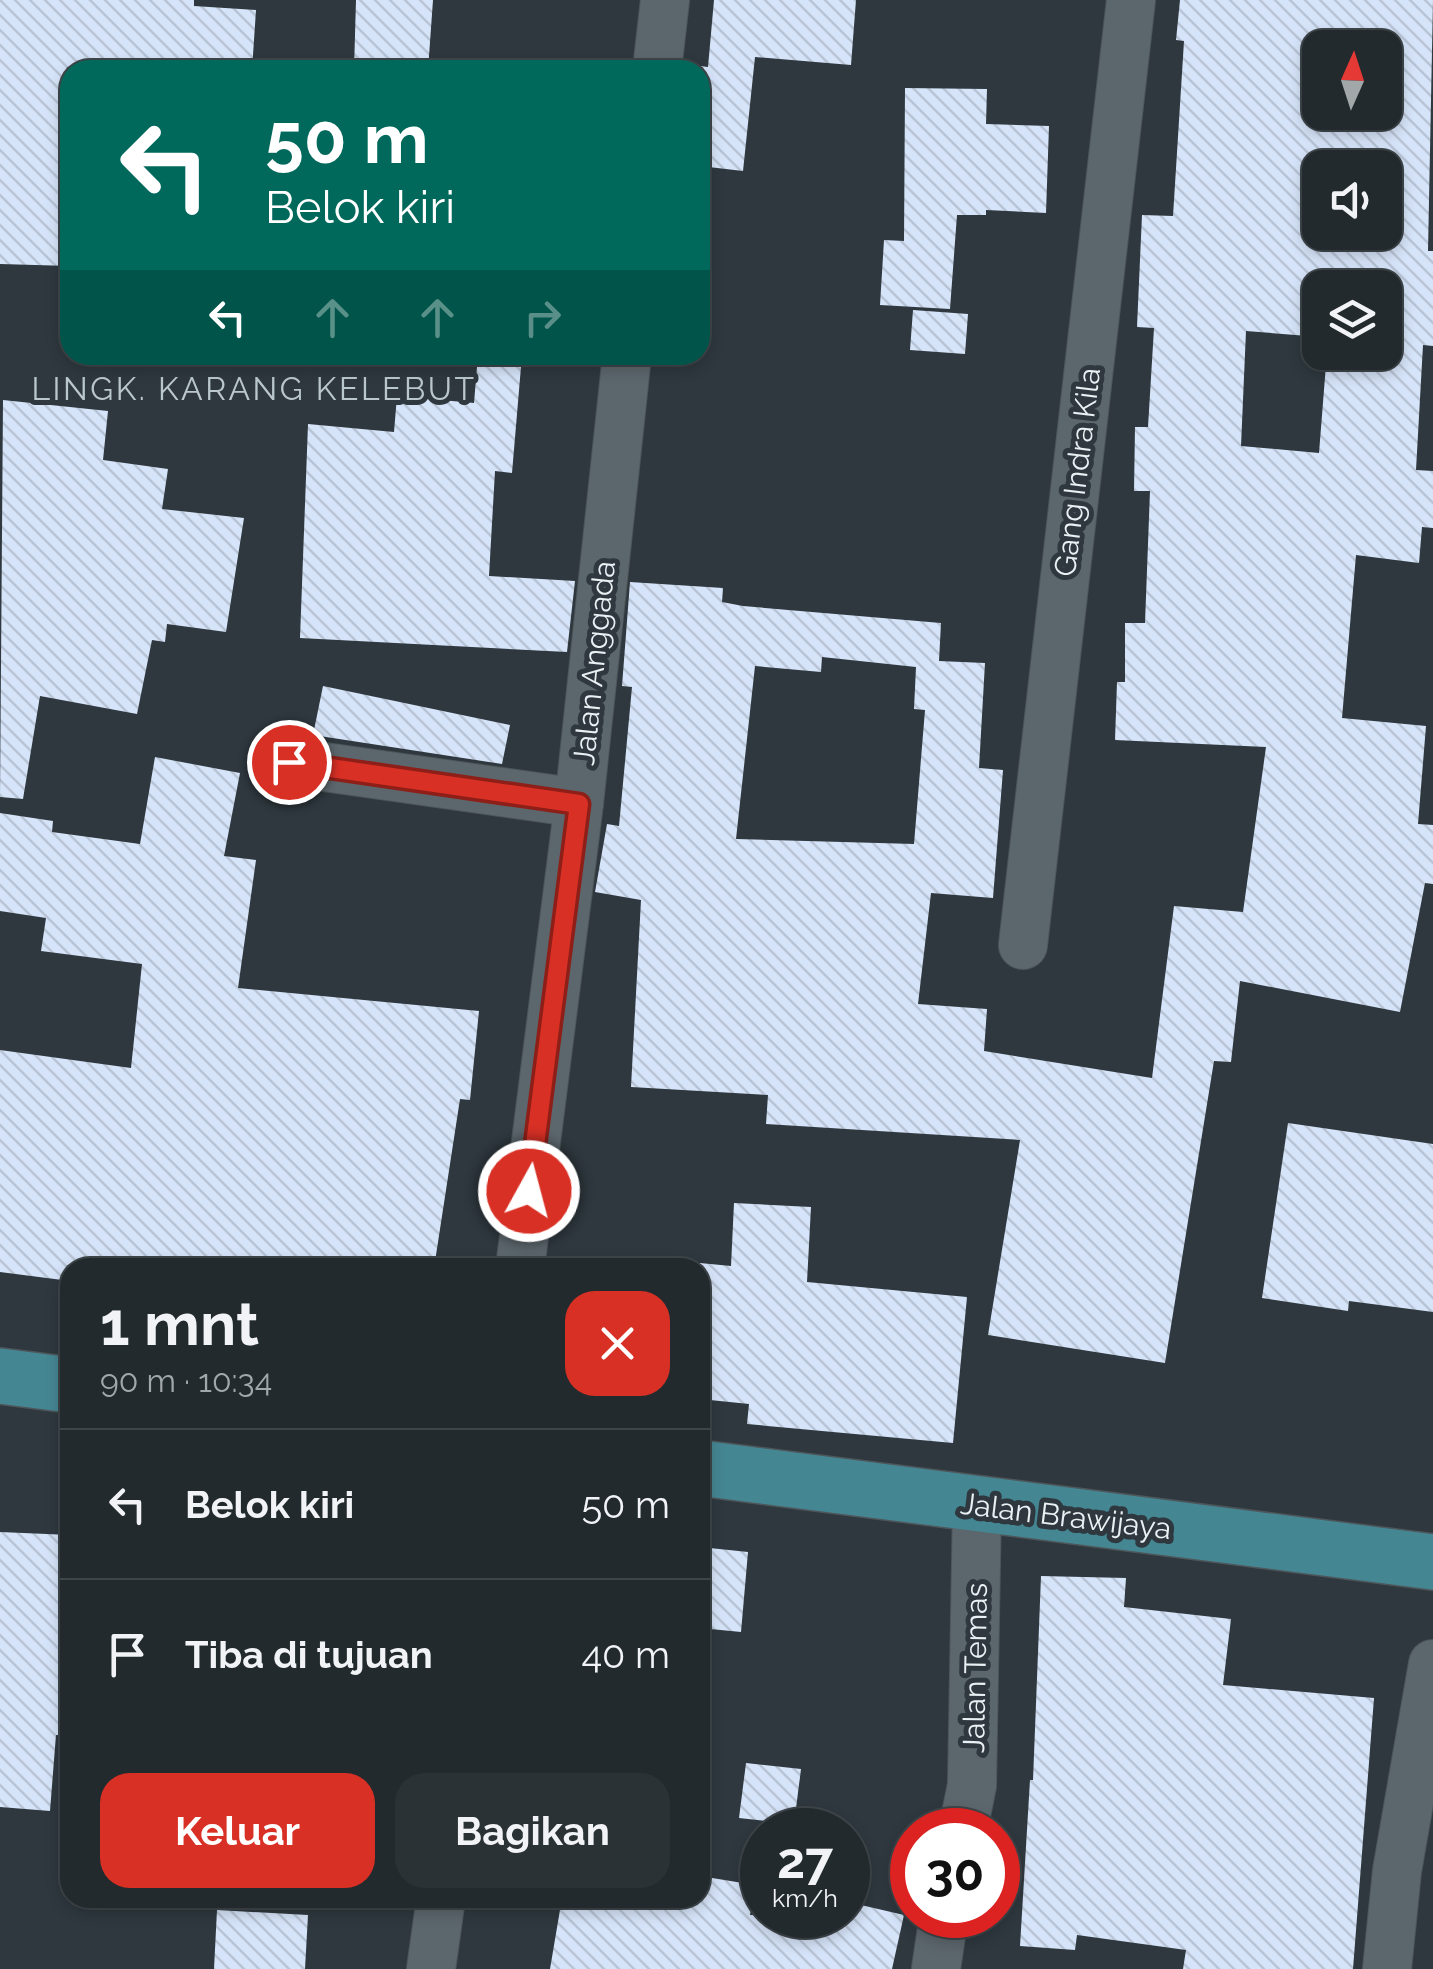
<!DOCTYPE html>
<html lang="id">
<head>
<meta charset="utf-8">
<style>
  :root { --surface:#222a2e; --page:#2a3236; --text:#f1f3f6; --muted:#a2a7aa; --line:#3f464a; --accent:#d93025 }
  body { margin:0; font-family:Raleway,sans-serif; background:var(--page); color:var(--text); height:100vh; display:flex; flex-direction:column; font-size:38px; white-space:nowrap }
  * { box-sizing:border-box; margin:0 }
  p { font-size:32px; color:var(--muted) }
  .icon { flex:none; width:55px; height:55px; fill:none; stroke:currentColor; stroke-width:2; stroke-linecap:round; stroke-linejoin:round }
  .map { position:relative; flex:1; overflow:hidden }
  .side { position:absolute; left:60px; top:1258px; width:650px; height:650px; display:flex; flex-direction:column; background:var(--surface); border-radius:30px; box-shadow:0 5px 15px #0003,0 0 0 2px var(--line) }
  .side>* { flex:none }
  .banner { position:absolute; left:60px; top:60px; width:650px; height:305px; border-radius:30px; box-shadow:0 5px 15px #0003,0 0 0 2px var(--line); background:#00695c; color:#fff; overflow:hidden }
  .needle { width:65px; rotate:3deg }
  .controls { position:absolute; left:1302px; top:30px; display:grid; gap:20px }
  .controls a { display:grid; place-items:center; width:100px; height:100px; border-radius:20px; background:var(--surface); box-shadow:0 5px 15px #0003,0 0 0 2px var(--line); font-size:50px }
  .speed { position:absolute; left:740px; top:1808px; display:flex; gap:20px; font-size:50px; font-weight:700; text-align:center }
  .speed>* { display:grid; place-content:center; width:130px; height:130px; border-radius:50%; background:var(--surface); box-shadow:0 5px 15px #0003,0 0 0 2px var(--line); line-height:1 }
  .speed small { font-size:25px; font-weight:400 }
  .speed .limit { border:15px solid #d22; background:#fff; color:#111 }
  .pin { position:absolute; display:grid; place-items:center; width:85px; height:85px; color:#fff; margin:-42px; border:5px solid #fff; border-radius:50%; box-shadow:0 2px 10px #0007 }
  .me { position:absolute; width:110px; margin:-55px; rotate:7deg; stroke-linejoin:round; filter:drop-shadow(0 0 8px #0008) }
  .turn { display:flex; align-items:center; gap:35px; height:210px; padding:0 40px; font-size:45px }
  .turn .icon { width:130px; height:130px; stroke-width:2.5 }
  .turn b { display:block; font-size:70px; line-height:85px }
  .lanes { display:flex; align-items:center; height:95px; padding:0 40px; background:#0003; justify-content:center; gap:50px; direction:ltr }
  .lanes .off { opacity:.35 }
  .round { display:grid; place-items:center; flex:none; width:105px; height:105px; border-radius:30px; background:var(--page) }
  .overview { display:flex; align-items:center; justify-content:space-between; height:170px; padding:0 40px }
  h1 { font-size:60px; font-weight:700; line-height:75px }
  .button { display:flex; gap:20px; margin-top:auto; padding:20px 40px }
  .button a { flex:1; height:115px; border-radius:30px; background:var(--accent); color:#fff; font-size:40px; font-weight:700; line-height:115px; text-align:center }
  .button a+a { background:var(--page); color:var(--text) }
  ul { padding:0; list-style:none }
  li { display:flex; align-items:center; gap:30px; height:150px; padding:0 40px; border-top:2px solid var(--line) }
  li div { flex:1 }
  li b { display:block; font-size:38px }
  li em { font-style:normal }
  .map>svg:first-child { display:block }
</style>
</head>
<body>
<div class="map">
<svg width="1433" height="1969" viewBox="0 0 1433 1969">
  <defs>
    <pattern id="building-back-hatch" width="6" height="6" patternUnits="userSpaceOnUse" patternTransform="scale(2.5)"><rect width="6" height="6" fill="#d6e4f9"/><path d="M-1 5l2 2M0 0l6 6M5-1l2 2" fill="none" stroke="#b9c5d6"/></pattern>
  </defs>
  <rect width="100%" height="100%" fill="#2e383e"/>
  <g fill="url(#building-back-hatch)" fill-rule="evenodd">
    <polygon points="0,0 194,0 194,6 256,10 252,70 70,70 70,266 0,264"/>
    <polygon points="356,0 433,0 428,70 354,70"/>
    <polygon points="714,0 856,0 851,65 755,57 743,171 700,166 700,66 708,67"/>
    <path d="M1180 0H1433L1428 251H1433V346L1423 345 1416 470 1433 471V528L1422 527 1419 563 1356 555 1342 718 1426 726 1418 824 1433 825V884L1425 883 1400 1012 1240 981 1231 1062 1214 1061 1165 1363 988 1335 1020 1140 766 1124 768 1095 631 1087 641 900 595 892 607 824 619 826 632 687 622 686 630 582 723 588 722 602 743 606 941 623 939 661 985 663 979 768 1003 770 993 898 931 893 918 1004 987 1009 984 1051 1152 1078 1174 906 1243 912 1266 747 1115 740 1117 682H1125V623H1145L1150 491H1134L1135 427H1148L1154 328 1137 327 1142 215 1173 216 1184 41 1176 40ZM1320 48H1385V112H1320ZM1320 168H1385V232H1320ZM1320 288H1385V352H1327L1319 453 1241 446 1246 331 1320 337ZM822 657 916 667 914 709 925 710 914 844 736 839 755 666 821 672Z"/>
    <polygon points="905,88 987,89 986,124 1049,126 1046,213 986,210 986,215 957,215 950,309 880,305 884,240 904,241"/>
    <polygon points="913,310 968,314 965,354 910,350"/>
    <polygon points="478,355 522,355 512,473 495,471 489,576 575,581 567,652 300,638 308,424 394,432 397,396 474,403"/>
    <polygon points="3,400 108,411 103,460 168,469 162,509 244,518 226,632 167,624 165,642 152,640 137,714 40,696 23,799 0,797"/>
    <polygon points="323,686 510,725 502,764 313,735"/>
    <polygon points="155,757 240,773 224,856 256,860 238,988 479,1011 470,1100 460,1099 434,1268 70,1268 70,1281 0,1272 0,1050 131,1068 142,964 41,951 46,918 0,911 0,813 53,821 52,832 140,844"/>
    <polygon points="1288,1123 1433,1144 1433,1312 1349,1301 1348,1311 1262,1298"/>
    <polygon points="734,1203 811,1207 807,1282 967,1297 953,1443 747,1424 749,1404 700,1399 700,1263 731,1266"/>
    <polygon points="0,1532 70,1535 70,1736 56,1735 50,1811 0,1807"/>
    <polygon points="700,1547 748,1552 741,1632 700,1628"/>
    <polygon points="1041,1576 1126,1578 1124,1607 1231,1619 1223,1685 1374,1698 1353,1969 1183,1969 1186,1950 1077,1935 1075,1950 1020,1946 1030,1780 1033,1780"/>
    <polygon points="746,1763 801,1769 794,1824 739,1818"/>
    <polygon points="700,1876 755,1885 750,1915 848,1915 848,1902 904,1915 892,1969 550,1969 562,1898 700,1898"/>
    <polygon points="217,1910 308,1915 305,1969 214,1969"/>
  </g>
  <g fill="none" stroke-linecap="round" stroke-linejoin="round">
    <g stroke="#4d565a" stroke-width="50">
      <g id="minor">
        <polyline points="657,70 665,0"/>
        <polyline points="289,762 579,803"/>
        <polyline points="1023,945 1131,0"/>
        <polyline points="520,1268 579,803 627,355"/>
        <polyline points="963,1830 972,1785 977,1506"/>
        <polyline points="431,1969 441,1898"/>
        <polyline points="936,1969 944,1915"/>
        <polyline points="1387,1969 1397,1871 1433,1664"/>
      </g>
    </g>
    <g stroke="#4d565a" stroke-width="58">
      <g id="primary">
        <polyline points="0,1376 70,1385"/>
        <polyline points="700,1468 1433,1562"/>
      </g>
    </g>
    <use href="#minor" stroke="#5c676d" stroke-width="48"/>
    <use href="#primary" stroke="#458693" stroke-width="55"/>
  </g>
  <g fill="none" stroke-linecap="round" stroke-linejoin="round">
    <g stroke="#8d1f18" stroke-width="25">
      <polyline id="route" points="289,762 579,804 529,1191"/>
    </g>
    <use href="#route" stroke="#d93025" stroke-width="18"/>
  </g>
  <g text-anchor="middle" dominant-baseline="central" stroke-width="10" stroke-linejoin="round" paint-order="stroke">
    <g font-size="30" fill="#eaf1f4" stroke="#2e383e">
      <text transform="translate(1077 472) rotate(-83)">Gang Indra Kila</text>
      <text transform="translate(594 663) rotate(-84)">Jalan Anggada</text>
      <text transform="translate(1066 1516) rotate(7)">Jalan Brawijaya</text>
      <text transform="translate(975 1668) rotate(-89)">Jalan Temas</text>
    </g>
    <g font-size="32" letter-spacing="2.5" fill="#bbc7ce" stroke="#2e383e">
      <text x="254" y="388">LINGK. KARANG KELEBUT</text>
    </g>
  </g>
</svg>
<div class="controls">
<a><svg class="needle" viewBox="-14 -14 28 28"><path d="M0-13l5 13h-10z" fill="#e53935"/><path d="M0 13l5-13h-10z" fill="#a2a7aa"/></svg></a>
<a><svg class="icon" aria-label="sound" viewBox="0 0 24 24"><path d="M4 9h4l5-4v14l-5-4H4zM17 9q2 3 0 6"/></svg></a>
<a><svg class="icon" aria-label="layers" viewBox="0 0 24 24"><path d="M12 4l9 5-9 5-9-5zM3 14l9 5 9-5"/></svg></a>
</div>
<div class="speed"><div>27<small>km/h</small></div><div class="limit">30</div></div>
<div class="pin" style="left:289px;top:762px;background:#d93025"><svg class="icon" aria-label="arrive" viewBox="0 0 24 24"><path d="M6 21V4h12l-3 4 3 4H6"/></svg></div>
<svg class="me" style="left:529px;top:1191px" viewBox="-20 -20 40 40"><circle r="17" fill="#d93025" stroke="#fff" stroke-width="3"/><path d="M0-11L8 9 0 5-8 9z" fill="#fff"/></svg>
<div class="banner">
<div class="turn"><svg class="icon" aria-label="left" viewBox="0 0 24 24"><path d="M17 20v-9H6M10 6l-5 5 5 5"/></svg><div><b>50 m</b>Belok kiri</div></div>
<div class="lanes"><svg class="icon" aria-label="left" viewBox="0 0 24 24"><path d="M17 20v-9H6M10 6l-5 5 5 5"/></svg><svg class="icon off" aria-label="ahead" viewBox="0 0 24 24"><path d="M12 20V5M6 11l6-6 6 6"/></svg><svg class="icon off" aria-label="ahead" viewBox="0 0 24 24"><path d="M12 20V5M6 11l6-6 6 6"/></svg><svg class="icon off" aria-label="right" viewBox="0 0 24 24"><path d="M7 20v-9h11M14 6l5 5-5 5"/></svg></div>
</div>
<section class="side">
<div class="overview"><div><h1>1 mnt</h1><p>90 m · 10:34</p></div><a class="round" style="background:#d93025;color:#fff"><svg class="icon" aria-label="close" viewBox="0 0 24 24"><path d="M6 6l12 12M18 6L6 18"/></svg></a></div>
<ul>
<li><svg class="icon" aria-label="left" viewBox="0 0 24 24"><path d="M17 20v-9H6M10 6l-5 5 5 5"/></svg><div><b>Belok kiri</b></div><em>50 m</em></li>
<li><svg class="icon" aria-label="arrive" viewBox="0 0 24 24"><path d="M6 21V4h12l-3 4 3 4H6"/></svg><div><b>Tiba di tujuan</b></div><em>40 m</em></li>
</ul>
<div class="button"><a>Keluar</a><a>Bagikan</a></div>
</section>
</div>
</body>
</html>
